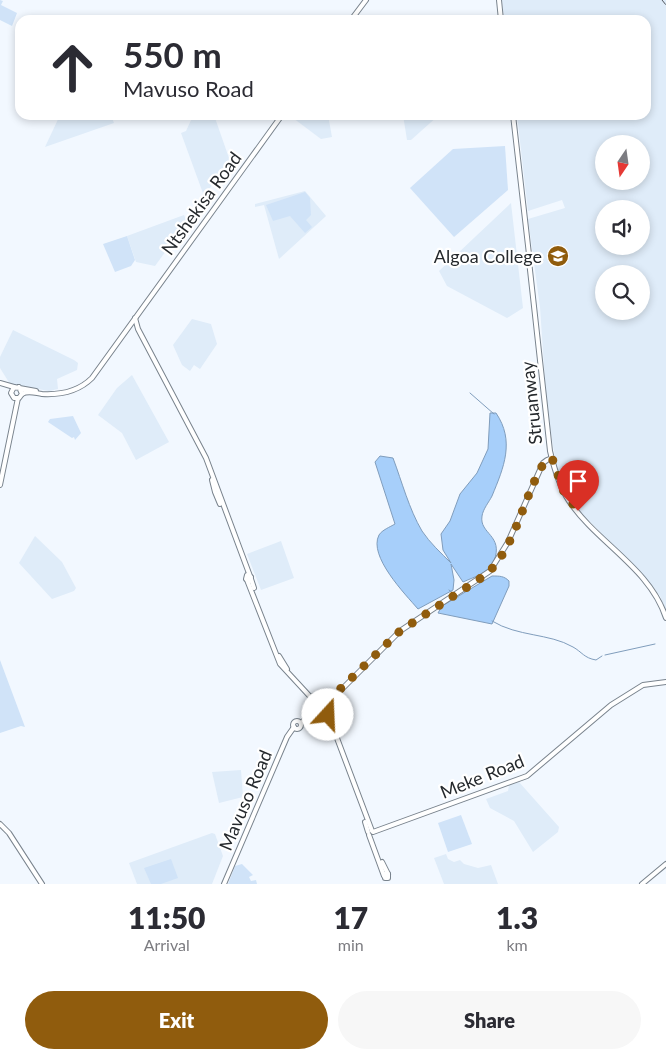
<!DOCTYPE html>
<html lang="en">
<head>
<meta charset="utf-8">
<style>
  :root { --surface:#fff; --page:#f7f7f7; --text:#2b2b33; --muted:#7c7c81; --accent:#905c0d }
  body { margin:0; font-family:Lato,sans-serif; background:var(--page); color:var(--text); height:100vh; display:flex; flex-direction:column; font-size:19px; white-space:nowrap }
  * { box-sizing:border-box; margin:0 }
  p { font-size:16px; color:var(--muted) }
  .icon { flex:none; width:28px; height:28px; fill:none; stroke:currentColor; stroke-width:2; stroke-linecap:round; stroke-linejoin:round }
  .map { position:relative; height:884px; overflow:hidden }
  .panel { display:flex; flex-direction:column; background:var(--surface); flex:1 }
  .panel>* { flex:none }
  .top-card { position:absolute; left:15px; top:15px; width:636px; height:105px; border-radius:15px; box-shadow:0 2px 8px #0003; background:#fff; color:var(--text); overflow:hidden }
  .needle { width:32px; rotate:193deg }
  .tools { position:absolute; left:595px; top:135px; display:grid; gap:10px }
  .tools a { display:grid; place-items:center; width:55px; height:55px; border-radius:50%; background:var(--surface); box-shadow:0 2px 8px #0003; font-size:25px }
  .pin { position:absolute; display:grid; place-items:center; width:42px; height:42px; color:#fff; margin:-51px -21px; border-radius:50% 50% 50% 0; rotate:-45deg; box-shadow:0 0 5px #0007 }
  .pin .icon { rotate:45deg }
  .me { position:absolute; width:55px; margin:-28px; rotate:20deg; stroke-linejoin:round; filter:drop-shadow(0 0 4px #0008) }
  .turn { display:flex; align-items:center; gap:18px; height:105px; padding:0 25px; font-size:22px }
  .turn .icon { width:65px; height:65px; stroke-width:2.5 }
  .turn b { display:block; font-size:35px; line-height:42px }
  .eta { display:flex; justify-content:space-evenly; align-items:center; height:85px; text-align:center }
  .eta b { font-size:30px; font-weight:800; line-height:35px }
  .cta { display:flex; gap:10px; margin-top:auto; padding:10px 25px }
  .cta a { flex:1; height:58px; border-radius:30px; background:var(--accent); color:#fff; font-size:20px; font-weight:800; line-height:58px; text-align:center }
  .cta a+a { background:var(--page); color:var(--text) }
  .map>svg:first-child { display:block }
</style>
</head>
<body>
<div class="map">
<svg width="666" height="884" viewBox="0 0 666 884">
  <rect width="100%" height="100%" fill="#f2f8ff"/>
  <g fill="#dfecf9" fill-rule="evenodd">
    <path d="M502 0H666V610L660 596 649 582 572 503 557 469 547 411 540 307 528 219 565 208 562 200 528 211 517 115H646V20H504ZM604 144H641V181H604ZM604 209H641V246H604ZM604 274H641V311H604Z"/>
    <polygon points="60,115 111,115 114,123 45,147"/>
    <polygon points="199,115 214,115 230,161 204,196 181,133 186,131 192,118"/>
    <polygon points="289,115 328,115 332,137 321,139"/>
    <polygon points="403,115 439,115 411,140 407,140"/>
    <polygon points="305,191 326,216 279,259 264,205 255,207 255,204"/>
    <polygon points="511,203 523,308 507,318 447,286 439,271"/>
    <polygon points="184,215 187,222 155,266 136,262 127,236"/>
    <polygon points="192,319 211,324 217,344 200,369 194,365 190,371 182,365 173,345"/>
    <polygon points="13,330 74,360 78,363 77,370 57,379 58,389 49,391 10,384 0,368 0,357"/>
    <polygon points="132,375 169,442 136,460 122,433 98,415 117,388"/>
    <polygon points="35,536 62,562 76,588 74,591 52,599 19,563"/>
    <polygon points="281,541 294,578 261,590 247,554"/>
    <polygon points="241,770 243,797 219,803 212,772"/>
    <polygon points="519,782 559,827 558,832 533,852 514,821 490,808 486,799 508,791 509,785"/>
    <polygon points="212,833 215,834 223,856 212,884 137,884 129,863"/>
    <polygon points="446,854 448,859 454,862 460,860 464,864 478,868 491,865 498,884 444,884 434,858"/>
  </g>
  <g fill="#d0e3f8">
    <polygon points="0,0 3,1 1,5 17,13 12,26 0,20"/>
    <polygon points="505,146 508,190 454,237 410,188 453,149"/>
    <polygon points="305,192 310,198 311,215 306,220 312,227 305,233 290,216 273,221 266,205"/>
    <polygon points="127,236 135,260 131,266 115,272 103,244"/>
    <polygon points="73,416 81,433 75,440 74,437 72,438 48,422 50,419"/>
    <polygon points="0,660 25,727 21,726 0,733"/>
    <polygon points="461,815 472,844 448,852 438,823"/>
    <polygon points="171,859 178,878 161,884 151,884 144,868"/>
    <polygon points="242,864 253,875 249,877 251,881 256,880 257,884 228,884 235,866"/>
  </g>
  <g fill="#a7cffa" stroke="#809dbc">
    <path d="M490 413H496C515 441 504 467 492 496 489 502 483 509 482 516 479 534 504 535 494 561 489 573 474 577 463 582L451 564 454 580 453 590 418 609C405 594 368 556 379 535 382 530 390 527 395 524L375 462 380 456 393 458C402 482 409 509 422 531 430 543 441 553 451 563L443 550 441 534 450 521 460 494 477 473 488 449Z"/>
    <path d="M492 576C500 576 504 576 509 581V586L492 624 438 613 442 606Z"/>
  </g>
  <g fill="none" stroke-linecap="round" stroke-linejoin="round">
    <g stroke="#809dbc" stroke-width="1">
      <polyline points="470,393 494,414"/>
      <polyline points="449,590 458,597"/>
      <path d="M492 621C518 637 549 633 573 647 582 652 584 658 596 660L602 656"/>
      <polyline points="605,655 655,644"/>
    </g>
    <g stroke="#79838d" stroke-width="6">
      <g id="tertiary">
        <polyline points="499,0 501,20"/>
        <polyline points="351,20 366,0"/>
        <polyline points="513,115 530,263"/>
        <path d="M529 261 550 451C554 468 559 486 569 501 597 543 650 568 666 618"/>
        <polyline points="135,318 138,329 206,458 250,576"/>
        <polyline points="0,383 14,387"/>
        <polyline points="19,387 22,394 19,398 14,398 11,393 14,387 36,391"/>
        <path d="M22 394C28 390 35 393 42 394 60 395 79 391 92 378L282 115"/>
        <polyline points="212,480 215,492 220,504"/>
        <polyline points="0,485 18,398"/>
        <polygon points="247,575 251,577 250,580 246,579"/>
        <polyline points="251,579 254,588"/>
        <polyline points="247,580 280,664 316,703"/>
        <polyline points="279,656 287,669"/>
        <polyline points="313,696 319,701"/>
        <circle cx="321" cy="706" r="6"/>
        <polyline points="326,705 400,631 490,571 508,542 543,463 547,460 552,458"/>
        <polyline points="326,709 372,831"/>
        <polyline points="320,712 328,722"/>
        <circle cx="297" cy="725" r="4"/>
        <polyline points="301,724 308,715 317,711"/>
        <polyline points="365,822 368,832"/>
        <polyline points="0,824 9,833 42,884"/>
        <polyline points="373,832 527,776 611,705 643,685 666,682"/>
        <polyline points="369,835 384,876"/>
        <polyline points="382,862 388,874"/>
        <rect x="385" y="874" width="3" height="4"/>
        <polyline points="224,884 287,737 294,727"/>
        <polyline points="642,884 666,864"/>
      </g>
    </g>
    <use href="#tertiary" stroke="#fff" stroke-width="4"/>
    <polyline stroke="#53575c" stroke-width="1" stroke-dasharray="6 6" stroke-linecap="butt" points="662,0 666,5"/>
  </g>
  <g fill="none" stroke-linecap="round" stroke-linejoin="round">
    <path stroke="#905c0d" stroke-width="9" stroke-dasharray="0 16.2" d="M328 715 326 705 332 697 400 631 484 576C509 556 519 517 532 487 536 478 540 467 547 460L552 458 564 492 578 511"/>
  </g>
  <defs>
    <g id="university-disc" transform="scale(1.125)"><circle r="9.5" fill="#905c0d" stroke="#fff"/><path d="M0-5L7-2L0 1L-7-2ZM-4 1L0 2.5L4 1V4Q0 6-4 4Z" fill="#fff"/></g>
  </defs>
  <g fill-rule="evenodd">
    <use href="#university-disc" x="558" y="256"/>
  </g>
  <g text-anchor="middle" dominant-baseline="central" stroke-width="4.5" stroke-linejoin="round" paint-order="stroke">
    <g font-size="18" fill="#25292d" stroke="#fff">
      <text transform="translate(201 203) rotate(-54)">Ntshekisa Road</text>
      <text transform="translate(531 403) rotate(-96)">Struanway</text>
      <text transform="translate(482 776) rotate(-22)">Meke Road</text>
      <text transform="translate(245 800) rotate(-67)">Mavuso Road</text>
    </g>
    <g font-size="18" fill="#25292d" stroke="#fff" text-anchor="end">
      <text x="542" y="256">Algoa College</text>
    </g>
  </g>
</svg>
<div class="tools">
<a><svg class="needle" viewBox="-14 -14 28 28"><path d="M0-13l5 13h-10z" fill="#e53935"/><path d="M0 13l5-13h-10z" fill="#7c7c81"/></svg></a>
<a><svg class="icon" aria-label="sound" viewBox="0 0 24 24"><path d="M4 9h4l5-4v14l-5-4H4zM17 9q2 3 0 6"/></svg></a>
<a><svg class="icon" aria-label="search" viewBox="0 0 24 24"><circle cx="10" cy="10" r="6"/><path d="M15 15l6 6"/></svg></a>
</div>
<div class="pin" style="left:578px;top:511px;background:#d93025"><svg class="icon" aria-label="arrive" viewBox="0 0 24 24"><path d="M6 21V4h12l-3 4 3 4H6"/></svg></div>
<svg class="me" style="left:328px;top:715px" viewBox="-20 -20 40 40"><circle r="19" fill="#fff"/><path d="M0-13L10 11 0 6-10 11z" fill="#905c0d"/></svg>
<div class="top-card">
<div class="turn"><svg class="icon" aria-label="ahead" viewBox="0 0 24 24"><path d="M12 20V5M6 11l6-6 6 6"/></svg><div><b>550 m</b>Mavuso Road</div></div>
</div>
</div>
<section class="panel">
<div class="eta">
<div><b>11:50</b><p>Arrival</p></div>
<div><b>17</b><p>min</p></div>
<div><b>1.3</b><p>km</p></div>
</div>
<div class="cta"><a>Exit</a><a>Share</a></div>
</section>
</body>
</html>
